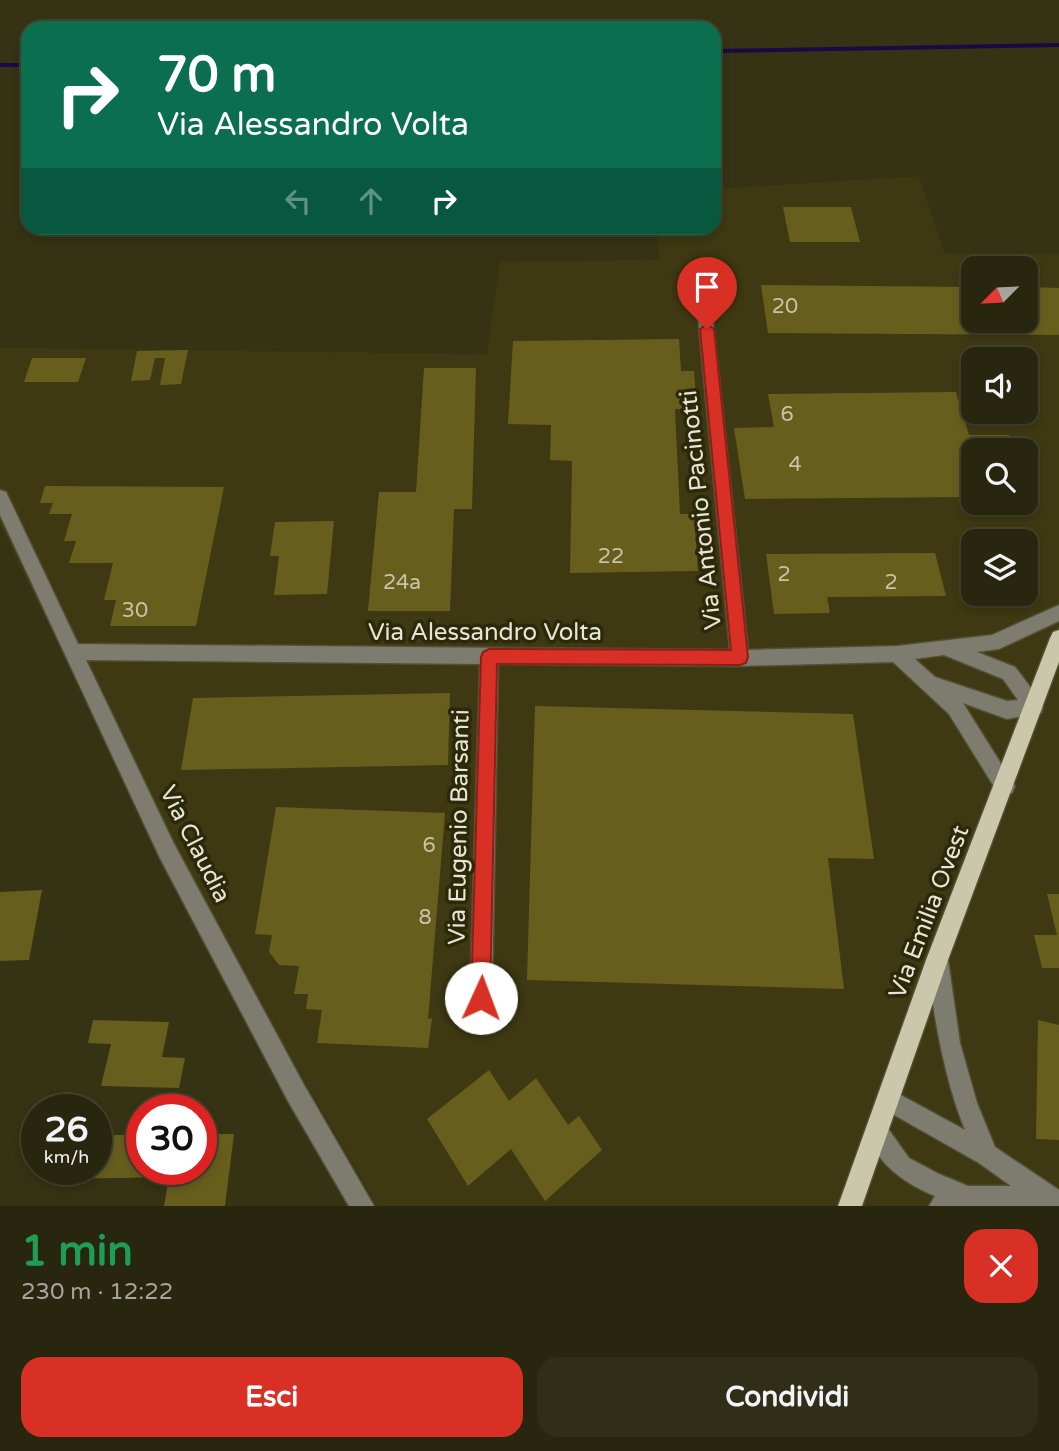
<!DOCTYPE html>
<html lang="it">
<head>
<meta charset="utf-8">
<style>
  :root { --surface:#28260f; --page:#302e18; --text:#f1f3f6; --muted:#a5a59e; --line:#44432f; --accent:#d93025 }
  body { margin:0; font-family:"Varela Round",sans-serif; background:var(--page); color:var(--text); height:100vh; display:flex; flex-direction:column; font-size:26px; white-space:nowrap }
  * { box-sizing:border-box; margin:0 }
  p { font-size:23px; color:var(--muted) }
  .icon { flex:none; width:38px; height:38px; fill:none; stroke:currentColor; stroke-width:2; stroke-linecap:round; stroke-linejoin:round }
  .map { position:relative; height:1206px; overflow:hidden }
  .sheet { display:flex; flex-direction:column; background:var(--surface); flex:1 }
  .sheet>* { flex:none }
  .hud { position:absolute; left:21px; top:21px; width:700px; height:214px; border-radius:21px; box-shadow:0 4px 10px #0003,0 0 0 2px var(--line); background:#0b6e4f; color:#fff; overflow:hidden }
  .needle { width:46px; rotate:246deg }
  .buttons { position:absolute; left:961px; top:256px; display:grid; gap:14px }
  .buttons a { display:grid; place-items:center; width:77px; height:77px; border-radius:14px; background:var(--surface); box-shadow:0 4px 10px #0003,0 0 0 2px var(--line); font-size:35px }
  .speed { position:absolute; left:21px; top:1094px; display:flex; gap:14px; font-size:35px; font-weight:700; text-align:center }
  .speed>* { display:grid; place-content:center; width:91px; height:91px; border-radius:50%; background:var(--surface); box-shadow:0 4px 10px #0003,0 0 0 2px var(--line); line-height:1 }
  .speed small { font-size:18px; font-weight:400 }
  .speed .limit { border:10px solid #d22; background:#fff; color:#111 }
  .pin { position:absolute; display:grid; place-items:center; width:60px; height:60px; color:#fff; margin:-72px -30px; border-radius:50% 50% 50% 0; rotate:-45deg; box-shadow:0 0 7px #0007 }
  .pin .icon { rotate:45deg }
  .me { position:absolute; width:77px; margin:-38px; rotate:2deg; stroke-linejoin:round; filter:drop-shadow(0 0 5px #0008) }
  .turn { display:flex; align-items:center; gap:24px; height:147px; padding:0 21px; font-size:32px }
  .turn .icon { width:91px; height:91px; stroke-width:2.5 }
  .turn b { display:block; font-size:49px; line-height:60px }
  .lanes { display:flex; align-items:center; height:66px; padding:0 21px; background:#0003; justify-content:center; gap:35px; direction:ltr }
  .lanes .off { opacity:.35 }
  .round { display:grid; place-items:center; flex:none; width:74px; height:74px; border-radius:21px; background:var(--page) }
  .overview { display:flex; align-items:center; justify-content:space-between; height:119px; padding:0 21px }
  h1 { font-size:42px; font-weight:800; line-height:52px; color:#1e9e55 }
  .button { display:flex; gap:14px; margin-top:auto; padding:14px 21px }
  .button a { flex:1; height:80px; border-radius:21px; background:var(--accent); color:#fff; font-size:28px; font-weight:800; line-height:80px; text-align:center }
  .button a+a { background:var(--page); color:var(--text) }
  .map>svg:first-child { display:block }
</style>
</head>
<body>
<div class="map">
<svg width="1059" height="1206" viewBox="0 0 1059 1206">
  <rect width="100%" height="100%" fill="#363214"/>
  <path fill="#3e3912" fill-rule="evenodd" d="M919 176 945 254H1059V1206H377L90 710 0 524V348L487 354 500 262 659 260 657 228H714V189ZM973 268H1026V320H973ZM973 359H1026V411H973ZM973 450H1026V502H973ZM973 541H1026V593H973Z"/>
  <g fill="none" stroke-linecap="round" stroke-linejoin="round">
    <g fill="#1b0947" fill-rule="evenodd">
      <polygon points="1059,43 1059,47 714,53 714,49"/>
      <rect x="0" y="63" width="28" height="4"/>
    </g>
  </g>
  <g fill="#675e1e">
    <polygon points="783,207 851,207 860,242 790,242"/>
    <polygon points="761,285 973,287 973,320 1026,320 1026,287 1059,288 1059,335 768,333"/>
    <polygon points="679,339 681,371 694,371 697,409 675,409 680,514 694,514 698,571 570,573 572,461 550,460 551,425 508,424 513,341"/>
    <polygon points="188,350 181,384 160,385 165,358 155,358 150,380 131,381 137,351"/>
    <polygon points="32,358 86,358 78,382 24,382"/>
    <polygon points="424,368 476,368 472,509 454,509 450,611 368,611 379,492 416,492"/>
    <polygon points="956,392 969,435 1009,435 1014,450 973,450 973,497 745,499 734,428 774,427 768,394"/>
    <polygon points="45,486 224,487 196,626 110,626 116,600 104,600 113,563 69,563 76,541 64,541 72,514 49,514 53,503 40,503"/>
    <polygon points="334,521 327,594 274,595 279,556 270,556 275,522"/>
    <polygon points="935,553 946,596 827,597 830,613 774,614 766,554"/>
    <polygon points="450,693 448,765 181,770 193,698"/>
    <polygon points="535,706 853,714 874,859 828,858 844,989 527,980"/>
    <polygon points="276,807 445,813 428,1019 432,1018 428,1048 317,1043 322,1010 306,1009 308,994 294,994 299,966 279,965 269,952 272,935 255,934"/>
    <polygon points="42,890 29,960 0,961 0,892"/>
    <polygon points="1047,894 1059,894 1059,968 1042,968 1034,935 1057,935"/>
    <polygon points="93,1020 169,1022 162,1057 185,1058 179,1088 101,1086 111,1044 88,1043"/>
    <polygon points="1038,1020 1059,1025 1059,1140 1036,1139"/>
    <polygon points="489,1070 509,1101 536,1078 568,1125 579,1116 602,1150 545,1201 511,1149 468,1186 427,1119"/>
    <polygon points="201,1134 234,1134 225,1206 164,1206 169,1177 62,1179 64,1169 96,1169 96,1135 142,1135 142,1169 201,1169"/>
  </g>
  <g fill="none" stroke-linecap="round" stroke-linejoin="round">
    <g stroke="#524f33" stroke-width="3">
      <g id="minor">
        <path d="M701 270 708 275 748 650 897 646 992 635 1059 605V621L999 649 977 652 1015 667 1041 701 1043 707 1041 713 1007 719 963 703 1015 786 1012 793 1005 795 998 793 949 714 893 662 740 666 498 664 492 998 489 1006 481 1009 473 1006 470 998 480 664 86 660 174 844 304 1085 374 1206H349L288 1101 160 858 0 515V490L6 492 78 644 730 650 694 275ZM944 655 1003 679 1018 700 1007 701 935 677 915 659Z"/>
        <path d="M937 949 944 953 948 960 960 1043 977 1103 995 1147 1059 1190V1206H929L935 1196C903 1183 878 1164 865 1131L868 1123 876 1120 884 1123 909 1158 939 1174 968 1186H1011L979 1163 880 1107 877 1099 880 1091 888 1088 965 1130C943 1075 935 1019 926 960L930 953Z"/>
      </g>
    </g>
    <g stroke="#524f33" stroke-width="3">
      <polygon id="major" points="1059,630 1059,662 948,960 862,1206 838,1206 926,960 1050,638 1053,632"/>
    </g>
    <use href="#minor" fill="#7e7c6e" fill-rule="evenodd"/>
    <use href="#major" fill="#cac7aa" fill-rule="evenodd"/>
  </g>
  <polygon fill="#d93025" stroke="#8d1f18" stroke-width="2" points="707,324 714,329 748,657 746,663 740,665 497,664 490,998 487,1005 481,1008 474,1005 471,998 481,657 483,652 489,649 731,650 700,329"/>
  <g text-anchor="middle" dominant-baseline="central" stroke-width="7" stroke-linejoin="round" paint-order="stroke">
    <g font-size="21" fill="#c7c3a6">
      <text x="785" y="306">20</text>
      <text x="787" y="414">6</text>
      <text x="795" y="464">4</text>
      <text x="611" y="556">22</text>
      <text x="784" y="574">2</text>
      <text x="402" y="582">24a</text>
      <text x="891" y="582">2</text>
      <text x="135" y="610">30</text>
      <text x="429" y="845">6</text>
      <text x="425" y="917">8</text>
    </g>
    <g font-size="24" fill="#e7e5d3" stroke="#2c280a">
      <text transform="translate(701 510) rotate(-96)">Via Antonio Pacinotti</text>
      <text x="485" y="632">Via Alessandro Volta</text>
      <text transform="translate(459 827) rotate(-89)">Via Eugenio Barsanti</text>
      <text transform="translate(195 844) rotate(63)">Via Claudia</text>
      <text transform="translate(929 912) rotate(-69)">Via Emilia Ovest</text>
    </g>
  </g>
</svg>
<div class="buttons">
<a><svg class="needle" viewBox="-14 -14 28 28"><path d="M0-13l5 13h-10z" fill="#e53935"/><path d="M0 13l5-13h-10z" fill="#a5a59e"/></svg></a>
<a><svg class="icon" aria-label="sound" viewBox="0 0 24 24"><path d="M4 9h4l5-4v14l-5-4H4zM17 9q2 3 0 6"/></svg></a>
<a><svg class="icon" aria-label="search" viewBox="0 0 24 24"><circle cx="10" cy="10" r="6"/><path d="M15 15l6 6"/></svg></a>
<a><svg class="icon" aria-label="layers" viewBox="0 0 24 24"><path d="M12 4l9 5-9 5-9-5zM3 14l9 5 9-5"/></svg></a>
</div>
<div class="speed"><div>26<small>km/h</small></div><div class="limit">30</div></div>
<div class="pin" style="left:707px;top:329px;background:#d93025"><svg class="icon" aria-label="arrive" viewBox="0 0 24 24"><path d="M6 21V4h12l-3 4 3 4H6"/></svg></div>
<svg class="me" style="left:481px;top:998px" viewBox="-20 -20 40 40"><circle r="19" fill="#fff"/><path d="M0-13L10 11 0 6-10 11z" fill="#d93025"/></svg>
<div class="hud">
<div class="turn"><svg class="icon" aria-label="right" viewBox="0 0 24 24"><path d="M7 20v-9h11M14 6l5 5-5 5"/></svg><div><b>70 m</b>Via Alessandro Volta</div></div>
<div class="lanes"><svg class="icon off" aria-label="left" viewBox="0 0 24 24"><path d="M17 20v-9H6M10 6l-5 5 5 5"/></svg><svg class="icon off" aria-label="ahead" viewBox="0 0 24 24"><path d="M12 20V5M6 11l6-6 6 6"/></svg><svg class="icon" aria-label="right" viewBox="0 0 24 24"><path d="M7 20v-9h11M14 6l5 5-5 5"/></svg></div>
</div>
</div>
<section class="sheet">
<div class="overview"><div><h1>1 min</h1><p>230 m · 12:22</p></div><a class="round" style="background:#d93025;color:#fff"><svg class="icon" aria-label="close" viewBox="0 0 24 24"><path d="M6 6l12 12M18 6L6 18"/></svg></a></div>
<div class="button"><a>Esci</a><a>Condividi</a></div>
</section>
</body>
</html>
